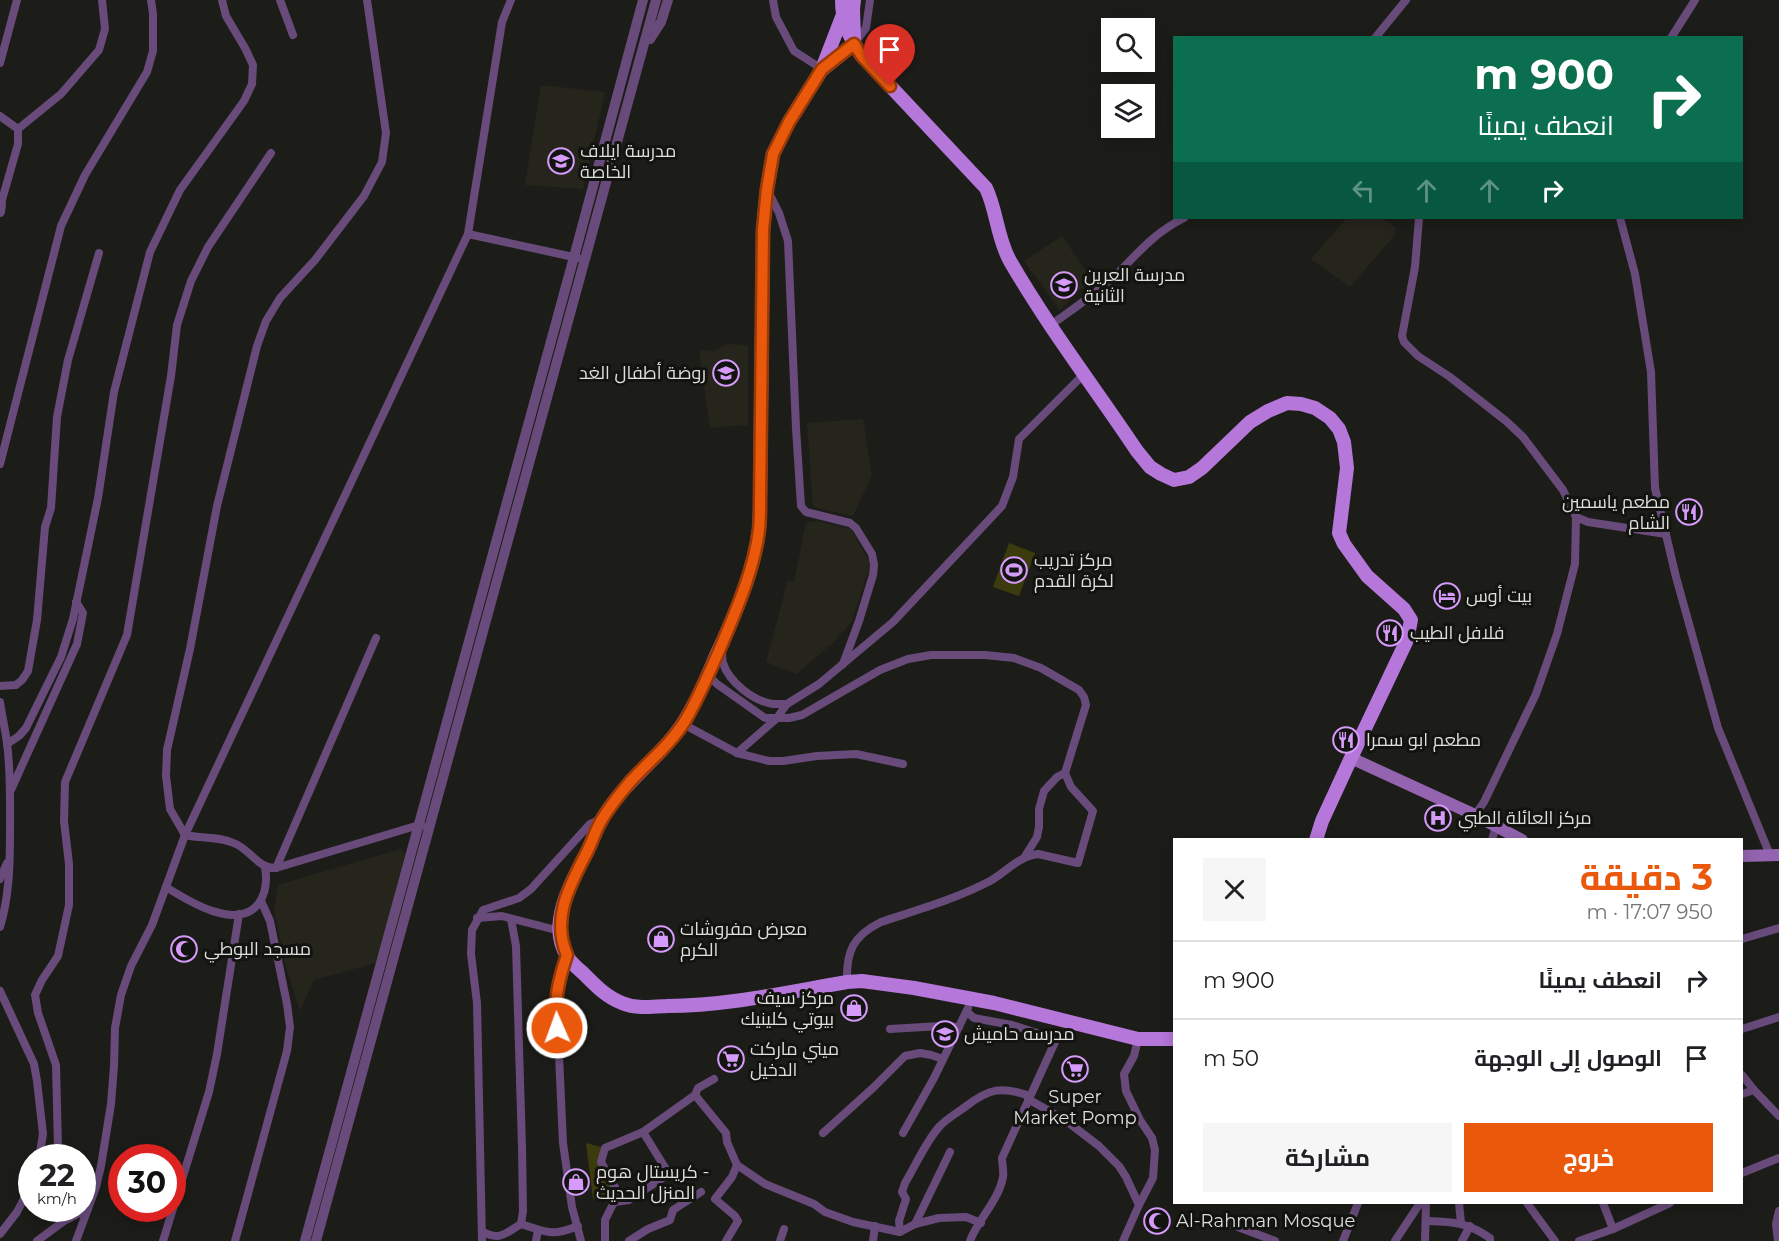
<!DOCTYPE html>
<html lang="ar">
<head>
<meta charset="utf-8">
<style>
  :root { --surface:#fff; --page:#f6f6f6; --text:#202124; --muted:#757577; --line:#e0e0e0; --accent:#ea580c }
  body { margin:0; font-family:Montserrat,Cairo,sans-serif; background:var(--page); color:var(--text); direction:rtl; height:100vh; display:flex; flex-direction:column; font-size:22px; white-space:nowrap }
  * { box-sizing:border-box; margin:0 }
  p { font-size:20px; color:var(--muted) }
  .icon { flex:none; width:33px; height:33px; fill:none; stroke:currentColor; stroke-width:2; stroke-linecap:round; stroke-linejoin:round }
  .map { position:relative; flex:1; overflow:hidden; direction:ltr }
  .drawer { position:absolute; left:1173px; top:838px; width:570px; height:366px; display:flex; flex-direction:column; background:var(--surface); border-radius:0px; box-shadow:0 3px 15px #0003; direction:rtl }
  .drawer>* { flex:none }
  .hud { position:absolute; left:1173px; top:36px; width:570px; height:183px; border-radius:0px; box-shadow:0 3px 15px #0003; direction:rtl; background:#0b6e4f; color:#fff; overflow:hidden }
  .fabs { position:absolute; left:1101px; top:18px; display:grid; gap:12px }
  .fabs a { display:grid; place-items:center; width:54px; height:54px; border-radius:0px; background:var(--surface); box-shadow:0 3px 15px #0003; font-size:30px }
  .speed { position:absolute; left:18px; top:1144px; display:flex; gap:12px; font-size:30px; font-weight:700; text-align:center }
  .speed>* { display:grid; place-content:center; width:78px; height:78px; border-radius:50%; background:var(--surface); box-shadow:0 3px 15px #0003; line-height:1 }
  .speed small { font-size:15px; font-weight:400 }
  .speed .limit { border:9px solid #d22; background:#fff; color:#111 }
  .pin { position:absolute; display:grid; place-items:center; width:51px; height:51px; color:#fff; margin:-62px -26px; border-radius:50% 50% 50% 0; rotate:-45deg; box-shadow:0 0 6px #0007 }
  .pin .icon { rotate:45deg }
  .me { position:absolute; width:66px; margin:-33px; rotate:358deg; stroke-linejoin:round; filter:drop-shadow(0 0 4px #0008) }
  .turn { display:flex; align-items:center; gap:21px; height:126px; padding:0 30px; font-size:27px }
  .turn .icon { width:78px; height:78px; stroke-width:2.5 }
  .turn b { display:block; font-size:42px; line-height:51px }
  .lanes { display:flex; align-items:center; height:57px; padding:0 30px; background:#0003; justify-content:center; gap:30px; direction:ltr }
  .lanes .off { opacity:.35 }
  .round { display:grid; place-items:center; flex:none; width:63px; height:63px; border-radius:0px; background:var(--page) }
  .overview { display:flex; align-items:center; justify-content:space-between; height:102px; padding:0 30px }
  h1 { font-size:36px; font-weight:700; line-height:45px; color:var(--accent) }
  .primary-button { display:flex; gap:12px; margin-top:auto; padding:12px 30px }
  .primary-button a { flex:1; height:69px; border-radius:0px; background:var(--accent); color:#fff; font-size:24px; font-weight:700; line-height:69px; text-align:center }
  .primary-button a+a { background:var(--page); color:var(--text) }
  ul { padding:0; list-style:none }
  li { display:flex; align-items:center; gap:18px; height:78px; padding:0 30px; border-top:2px solid var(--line) }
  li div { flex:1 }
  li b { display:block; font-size:22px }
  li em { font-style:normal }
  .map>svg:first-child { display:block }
</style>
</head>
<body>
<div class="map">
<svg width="1779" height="1241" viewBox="0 0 1779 1241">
  <rect width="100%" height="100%" fill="#1c1d19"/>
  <g fill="#25251c">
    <polygon points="541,85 605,92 583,189 525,185"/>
    <polygon points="1347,218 1382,218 1396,228 1394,236 1350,287 1311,259"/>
    <polygon points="1062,236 1093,281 1079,290 1060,310 1024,261"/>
    <polygon points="726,344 748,345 748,425 710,428 699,350 715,351"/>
    <polygon points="863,419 872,475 853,516 813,507 807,423"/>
    <polygon points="817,521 851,529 869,562 869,569 852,621 834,642 796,674 766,662 788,580 794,582 806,523"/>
    <polygon points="400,849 405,853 379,962 314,980 300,1011 285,964 274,910 278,885"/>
  </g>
  <g fill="#3c3b0e">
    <polygon points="1009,543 1035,553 1019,596 993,587"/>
    <polygon points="586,1143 605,1148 602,1157 617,1196 593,1199"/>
  </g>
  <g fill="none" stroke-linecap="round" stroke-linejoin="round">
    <g stroke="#684b7a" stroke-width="8">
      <polyline points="280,0 293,35"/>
      <path d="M367 0 386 133 382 162 364 196 315 260 280 298 266 321 257 346 217 506 190 649 167 750 166 776 170 809 185 835C202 839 220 836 236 844 251 851 259 869 276 868L419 825 422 826"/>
      <polyline points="773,0 776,17 794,51 822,69"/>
      <polyline points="1375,38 1406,0"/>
      <polyline points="1671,38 1695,0"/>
      <polyline points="854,44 866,28 870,0"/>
      <polyline points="0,63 17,0"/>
      <polyline points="0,116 18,129"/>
      <polyline points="18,129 61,94 99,50 105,29 102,0"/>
      <polyline points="769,193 779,213 788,241 796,428 801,506 806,512 850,523 856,528 872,554 874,565 873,575 859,621 843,664"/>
      <polyline points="0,207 18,144 18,129"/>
      <polyline points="1419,218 1415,267 1402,336 1404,342 1418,356 1450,377 1506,421 1523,437 1563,490 1576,517 1575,564 1557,634 1536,694 1484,802 1475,815"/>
      <polyline points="1620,218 1635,274 1651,372 1655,488 1676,577 1718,728 1770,855"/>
      <polyline points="468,234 578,258"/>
      <path d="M1051 325C1073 309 1097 293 1117 274 1140 251 1154 233 1184 218"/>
      <polyline points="0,464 61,226 85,175 147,72 153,51 153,14 151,0"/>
      <polyline points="1576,517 1588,522 1666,534"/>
      <path d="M722 649C722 653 722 659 723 663 729 682 753 701 773 704 777 704 782 704 787 704"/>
      <path d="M708 675 717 684 765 718H789L802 715 880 670 908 659 931 655H985L1014 658 1041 668 1079 690 1084 697 1086 705 1065 773 1071 787 1093 811 1078 863 1038 854C1019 856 1006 872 990 881 956 899 917 910 881 922 853 936 846 951 847 982"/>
      <polyline points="0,686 16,685 22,680 28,671 37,620 45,527 51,508 57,417 68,360 99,253"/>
      <path d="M0 702C2 715 5 729 7 743 11 773 10 805 10 835 10 865 9 898 0 927"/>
      <polyline points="683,724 737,753 769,761 783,761 817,756 856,754 903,764"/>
      <polyline points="7,744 19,736 26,728 61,657 73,619 98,498 114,392 150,252 180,190 244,101 252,84 253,65 245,48 226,16 222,0"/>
      <polyline points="737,753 776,719 787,704 819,684 893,622 1002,506 1013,477 1019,439 1085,373"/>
      <polyline points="10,792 77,644 83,613 76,602"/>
      <polyline points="1492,840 1496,826"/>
      <polyline points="1024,858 1037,837 1039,827 1039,809 1044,791 1057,777 1065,773"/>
      <polyline points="276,868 376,638"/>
      <polyline points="0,879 7,863"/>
      <path d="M166 887C188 901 238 932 259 903 266 893 267 879 265 867"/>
      <polyline points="477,918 502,916 560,931"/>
      <polyline points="511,919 516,946 522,1147 523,1211 521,1224"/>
      <polyline points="1742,939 1779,928"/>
      <polyline points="567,955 559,978 555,1009 559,1055 563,1143 572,1207 581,1241"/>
      <polyline points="0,991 34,1064 37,1081 43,1134 39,1158"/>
      <path d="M967 1012 974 1018 1012 1025 1052 1038 1055 1042 1002 1158C1002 1164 1004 1171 1003 1177 999 1200 977 1221 970 1241"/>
      <polyline points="890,1029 941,1026 959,1027"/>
      <polyline points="1742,1029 1779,1017"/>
      <polyline points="1138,1039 1134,1056 1124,1074 1126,1091 1140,1120 1152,1138 1155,1150 1153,1178 1139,1205"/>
      <polyline points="1742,1075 1754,1090 1742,1094"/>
      <polyline points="1754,1090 1779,1116"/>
      <polyline points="695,1095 726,1133 727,1142 737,1165 765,1184 814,1204 825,1212 853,1222 900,1232 915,1224 939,1218 966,1217 981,1223"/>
      <polyline points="1028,1099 1065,1120 1099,1146 1119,1166 1126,1177 1139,1205 1123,1241"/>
      <polyline points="823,1133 874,1087 905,1056 920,1053 931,1055 943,1059"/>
      <polyline points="903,1133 934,1078 968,1008"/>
      <polyline points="55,1158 58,1148 56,1065 38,1013 35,995 42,980 58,956 69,905 69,864 64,821 65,782 127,635 171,376 177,325 191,281 208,247 271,153"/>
      <polyline points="1742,1173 1779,1158"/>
      <polyline points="615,1202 629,1200 669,1174 643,1132"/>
      <polyline points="1459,1203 1461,1223"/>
      <polyline points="1527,1203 1555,1241"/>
      <polyline points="1603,1203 1613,1229"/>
      <path d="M1426 1221C1454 1222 1467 1222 1490 1238V1241"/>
      <polyline points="915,1224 950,1152"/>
      <polyline points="1230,1224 1275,1241"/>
      <path d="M483 1232C500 1241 506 1233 521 1224 547 1232 551 1237 578 1226"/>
      <path d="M900 1232 899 1221 906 1199 902 1192 905 1183C916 1165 925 1143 939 1127 946 1119 957 1113 965 1107 989 1088 1002 1086 1030 1096"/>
      <polyline points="0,1234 17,1212 32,1183"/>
      <polyline points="37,1241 64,1221 88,1209"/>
      <polyline points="76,1241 96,1187 101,1166 111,1104 114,1066 115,1028 121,995 131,966 152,925 185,835 468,234 502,22 511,0"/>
      <polyline points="163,1241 209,1092 217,1054 239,914"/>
      <polyline points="235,1241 287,1051 290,1027 287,1004 270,921 261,901"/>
      <polyline points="482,1241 477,1003 471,954 472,930 483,910 519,898 531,889 590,824 597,821 601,821"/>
      <polyline points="536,1241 538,1230"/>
      <polyline points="605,1241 605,1220 617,1196 615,1187 601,1162 605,1148 643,1132 695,1095 698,1088 714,1079"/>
      <polyline points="629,1241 648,1229 670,1220 673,1210 701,1192"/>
      <polyline points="726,1241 738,1221 735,1216 715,1199 732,1177 737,1165"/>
      <polyline points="780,1241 784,1229"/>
      <polyline points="873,1241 875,1226"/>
      <polyline points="1343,1241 1358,1203"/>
      <polyline points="1395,1241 1420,1203"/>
      <polyline points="1425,1241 1426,1203"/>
      <polyline points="1462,1241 1470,1226"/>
      <polyline points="1579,1241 1613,1229 1670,1203"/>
      <polyline points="1778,1241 1776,1224 1779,1211"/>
    </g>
    <g stroke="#684b7a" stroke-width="10">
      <polyline points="650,39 661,22 668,0"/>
      <polyline points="0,212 1,204"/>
      <polyline points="305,1241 574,257 643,0"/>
      <polyline points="316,1241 656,0"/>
    </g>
    <g stroke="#9464b0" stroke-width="12">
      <polyline points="1351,758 1475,815 1522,840"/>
      <polyline points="1742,856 1779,855"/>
    </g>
    <g stroke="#b677da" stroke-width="14">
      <path d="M842 0C842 24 849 36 862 56L986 188C997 211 997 238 1010 261 1048 327 1095 388 1137 451L1150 467 1161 474 1174 480 1189 477 1202 468 1250 422 1268 411 1287 403 1301 404 1315 408 1330 418 1339 429 1344 442 1347 468 1339 533 1344 544 1367 576 1404 609 1411 620 1407 640 1351 758 1322 821 1316 840"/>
      <path d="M842 17 822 69 789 122 773 154 767 189 763 230 760 502C760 511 760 520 759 529 754 573 733 619 715 658 706 680 696 703 683 723 660 759 622 783 601 821 595 831 592 843 586 854 571 882 547 925 567 956 571 963 577 968 583 973 595 985 606 997 622 1003 636 1009 652 1007 667 1006 727 1006 788 992 847 982L862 981 914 988 994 1003 1138 1039H1174"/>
      <polyline points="854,39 853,9 854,0"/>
      <polyline points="823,69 854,44"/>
    </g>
  </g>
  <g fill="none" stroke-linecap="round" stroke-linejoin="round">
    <g stroke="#983908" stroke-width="15">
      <path id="route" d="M557 1028C554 1000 558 982 567 955 551 918 570 885 587 852 592 842 595 832 600 823 608 808 619 795 630 782 648 762 670 745 685 721 698 699 708 675 719 651 735 613 754 571 759 530 760 520 760 511 760 502L763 230 767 189 773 154 789 122 822 69 854 44 862 56 890 86"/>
    </g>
    <use href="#route" stroke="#ea580c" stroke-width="10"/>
  </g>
  <defs>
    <g id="school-ring" transform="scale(1.35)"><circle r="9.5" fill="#131410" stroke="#d69bfa" stroke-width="1.5"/><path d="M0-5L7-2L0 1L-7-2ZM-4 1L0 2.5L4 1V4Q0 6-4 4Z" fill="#d69bfa"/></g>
    <g id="restaurant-ring" transform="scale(1.35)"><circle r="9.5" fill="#131410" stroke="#d69bfa" stroke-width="1.5"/><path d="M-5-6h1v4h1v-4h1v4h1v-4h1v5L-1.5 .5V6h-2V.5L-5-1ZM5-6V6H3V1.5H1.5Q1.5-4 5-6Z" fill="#d69bfa"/></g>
    <g id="stadium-ring" transform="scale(1.35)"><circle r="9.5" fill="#131410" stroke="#d69bfa" stroke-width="1.5"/><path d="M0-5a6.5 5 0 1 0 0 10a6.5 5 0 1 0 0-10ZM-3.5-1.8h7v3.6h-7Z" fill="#d69bfa"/></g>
    <g id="hotel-ring" transform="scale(1.35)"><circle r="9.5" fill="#131410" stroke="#d69bfa" stroke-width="1.5"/><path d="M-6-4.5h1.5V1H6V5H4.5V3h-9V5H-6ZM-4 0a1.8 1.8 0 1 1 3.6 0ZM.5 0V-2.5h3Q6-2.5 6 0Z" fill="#d69bfa"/></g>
    <g id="hospital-ring" transform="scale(1.35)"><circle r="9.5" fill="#131410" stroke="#d69bfa" stroke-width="1.5"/><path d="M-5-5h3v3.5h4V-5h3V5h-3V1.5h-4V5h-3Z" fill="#d69bfa"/></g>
    <g id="shop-ring" transform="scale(1.35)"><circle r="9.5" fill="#131410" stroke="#d69bfa" stroke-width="1.5"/><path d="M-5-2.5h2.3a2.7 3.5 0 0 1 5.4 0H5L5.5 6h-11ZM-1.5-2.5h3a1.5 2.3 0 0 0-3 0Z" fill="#d69bfa"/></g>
    <g id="mosque-ring" transform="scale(1.35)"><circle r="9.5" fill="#131410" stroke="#d69bfa" stroke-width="1.5"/><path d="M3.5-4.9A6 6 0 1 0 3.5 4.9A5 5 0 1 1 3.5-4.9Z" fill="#d69bfa"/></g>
    <g id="supermarket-ring" transform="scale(1.35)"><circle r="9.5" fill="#131410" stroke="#d69bfa" stroke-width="1.5"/><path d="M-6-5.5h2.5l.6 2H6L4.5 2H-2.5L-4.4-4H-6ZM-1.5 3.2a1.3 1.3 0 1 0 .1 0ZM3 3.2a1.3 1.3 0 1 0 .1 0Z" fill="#d69bfa"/></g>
  </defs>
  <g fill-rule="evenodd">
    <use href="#school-ring" x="561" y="161"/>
    <use href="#school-ring" x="1064" y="285"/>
    <use href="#school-ring" x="726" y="373"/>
    <use href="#restaurant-ring" x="1689" y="512"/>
    <use href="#stadium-ring" x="1014" y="570"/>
    <use href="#hotel-ring" x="1447" y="596"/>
    <use href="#restaurant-ring" x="1390" y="633"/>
    <use href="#restaurant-ring" x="1346" y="740"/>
    <use href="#hospital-ring" x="1438" y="818"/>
    <use href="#shop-ring" x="661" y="939"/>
    <use href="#mosque-ring" x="184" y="949"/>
    <use href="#shop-ring" x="854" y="1008"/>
    <use href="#school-ring" x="945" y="1034"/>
    <use href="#supermarket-ring" x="731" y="1059"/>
    <use href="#supermarket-ring" x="1075" y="1069"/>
    <use href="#shop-ring" x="576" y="1182"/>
    <use href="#mosque-ring" x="1157" y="1221"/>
  </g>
  <g text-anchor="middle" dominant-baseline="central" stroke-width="6" stroke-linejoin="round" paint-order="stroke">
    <g font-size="18" fill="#dfdfdd" stroke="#131410" text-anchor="start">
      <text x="580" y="151">مدرسة ايلاف<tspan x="580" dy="21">الخاصة</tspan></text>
      <text x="1084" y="275">مدرسة العرين<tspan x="1084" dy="21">الثانية</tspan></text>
      <text x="706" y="373" text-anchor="end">روضة أطفال الغد</text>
      <text x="1670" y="502" text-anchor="end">مطعم ياسمين<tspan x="1670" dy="21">الشام</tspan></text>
      <text x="1034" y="560">مركز تدريب<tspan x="1034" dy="21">لكرة القدم</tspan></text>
      <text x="1466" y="596">بيت أوس</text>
      <text x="1410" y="633">فلافل الطيب</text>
      <text x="1366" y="740">مطعم ابو سمرا</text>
      <text x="1458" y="818">مركز العائلة الطبي</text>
      <text x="680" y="929">معرض مفروشات<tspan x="680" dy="21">الكرم</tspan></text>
      <text x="204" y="949">مسجد البوطي</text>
      <text x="834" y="998" text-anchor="end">مركز سيف<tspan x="834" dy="21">بيوتي كلينيك</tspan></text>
      <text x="964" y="1034">مدرسه حاميش</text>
      <text x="750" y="1049">ميني ماركت<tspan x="750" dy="21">الدخيل</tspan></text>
      <text x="1075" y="1097" text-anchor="middle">Super<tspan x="1075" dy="21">Market Pomp</tspan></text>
      <text x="596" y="1172">كريستال هوم -<tspan x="596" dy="21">المنزل الحديث</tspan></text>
      <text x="1176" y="1221">Al-Rahman Mosque</text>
    </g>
  </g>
</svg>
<div class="fabs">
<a><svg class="icon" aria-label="search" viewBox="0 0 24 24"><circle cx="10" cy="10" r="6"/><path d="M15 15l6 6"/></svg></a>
<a><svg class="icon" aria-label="layers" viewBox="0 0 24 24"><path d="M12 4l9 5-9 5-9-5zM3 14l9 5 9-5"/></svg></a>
</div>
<div class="speed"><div>22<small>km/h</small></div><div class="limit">30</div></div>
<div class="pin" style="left:890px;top:86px;background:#d93025"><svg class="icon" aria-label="arrive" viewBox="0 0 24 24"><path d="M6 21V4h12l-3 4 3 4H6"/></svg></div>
<svg class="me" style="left:557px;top:1028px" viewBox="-20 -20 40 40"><circle r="17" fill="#ea580c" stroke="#fff" stroke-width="3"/><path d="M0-11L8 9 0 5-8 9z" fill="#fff"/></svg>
<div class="hud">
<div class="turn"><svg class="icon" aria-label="right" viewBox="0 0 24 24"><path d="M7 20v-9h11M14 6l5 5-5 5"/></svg><div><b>900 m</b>انعطف يمينًا</div></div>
<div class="lanes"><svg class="icon off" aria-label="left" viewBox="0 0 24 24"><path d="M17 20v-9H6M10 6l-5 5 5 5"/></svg><svg class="icon off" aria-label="ahead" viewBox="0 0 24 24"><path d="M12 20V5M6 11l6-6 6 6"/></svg><svg class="icon off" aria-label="ahead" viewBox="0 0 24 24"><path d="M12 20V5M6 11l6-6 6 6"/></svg><svg class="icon" aria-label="right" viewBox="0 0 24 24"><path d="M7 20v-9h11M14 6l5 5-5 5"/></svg></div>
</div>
<section class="drawer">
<div class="overview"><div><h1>3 دقيقة</h1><p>950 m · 17:07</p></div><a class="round"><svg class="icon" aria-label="close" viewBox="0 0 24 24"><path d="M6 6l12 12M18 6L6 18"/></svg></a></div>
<ul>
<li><svg class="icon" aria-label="right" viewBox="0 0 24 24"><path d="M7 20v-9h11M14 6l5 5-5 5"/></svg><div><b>انعطف يمينًا</b></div><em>900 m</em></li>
<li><svg class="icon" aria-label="arrive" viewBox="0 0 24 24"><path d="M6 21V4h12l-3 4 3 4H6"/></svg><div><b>الوصول إلى الوجهة</b></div><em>50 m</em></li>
</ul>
<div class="primary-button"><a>خروج</a><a>مشاركة</a></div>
</section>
</div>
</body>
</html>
